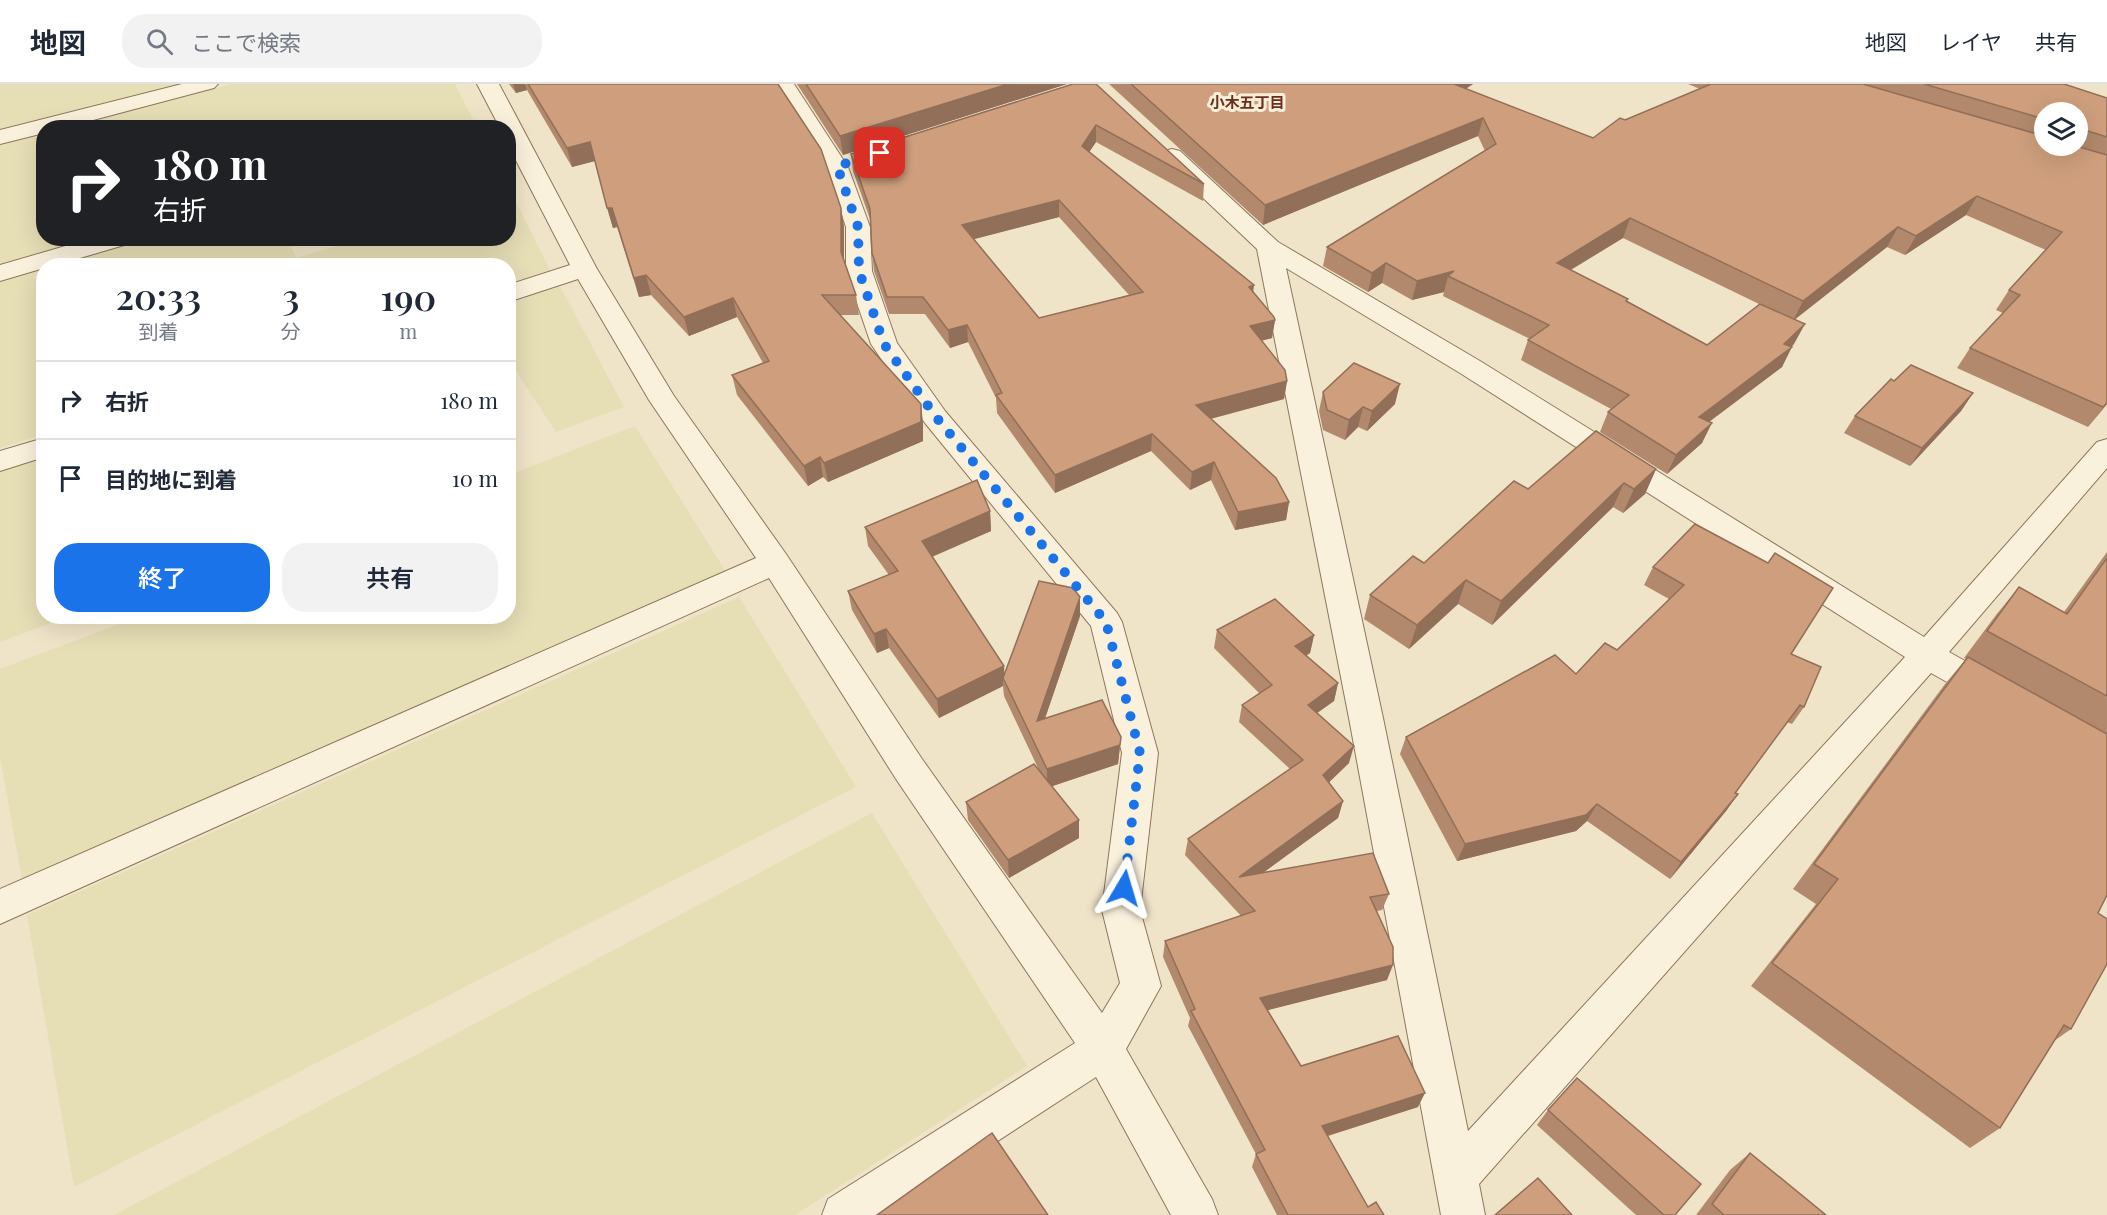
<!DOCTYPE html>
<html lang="ja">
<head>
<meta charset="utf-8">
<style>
  :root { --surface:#fff; --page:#f2f2f3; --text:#1f2937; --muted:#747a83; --line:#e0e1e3; --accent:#1a73e8 }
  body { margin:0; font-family:"Playfair Display","Noto Sans JP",serif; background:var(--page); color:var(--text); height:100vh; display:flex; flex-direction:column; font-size:22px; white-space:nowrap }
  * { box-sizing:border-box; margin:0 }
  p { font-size:20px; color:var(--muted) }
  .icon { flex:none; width:33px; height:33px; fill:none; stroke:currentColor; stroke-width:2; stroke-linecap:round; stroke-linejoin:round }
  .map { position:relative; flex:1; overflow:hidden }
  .details { position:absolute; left:36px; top:174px; width:480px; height:366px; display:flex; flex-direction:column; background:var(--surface); border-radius:24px; box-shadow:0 6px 24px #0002 }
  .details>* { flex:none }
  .guide { position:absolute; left:36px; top:36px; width:480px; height:126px; border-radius:24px; box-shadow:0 6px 24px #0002; background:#202124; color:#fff; overflow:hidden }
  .tools { position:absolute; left:2034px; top:18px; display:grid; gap:12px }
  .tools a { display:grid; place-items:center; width:54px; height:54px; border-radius:50%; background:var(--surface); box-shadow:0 6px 24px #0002; font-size:30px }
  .pin { position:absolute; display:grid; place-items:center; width:51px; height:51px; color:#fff; margin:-26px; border-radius:12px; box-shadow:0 3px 9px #0006 }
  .me { position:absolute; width:66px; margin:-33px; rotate:7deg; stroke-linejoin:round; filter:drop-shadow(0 0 4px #0008) }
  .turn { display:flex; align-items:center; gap:21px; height:126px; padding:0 18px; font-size:27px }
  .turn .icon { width:78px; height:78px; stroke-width:2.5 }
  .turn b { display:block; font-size:42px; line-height:51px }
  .eta { display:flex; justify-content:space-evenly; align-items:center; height:102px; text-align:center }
  .eta b { font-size:36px; font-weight:600; line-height:42px }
  .primary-button { display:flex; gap:12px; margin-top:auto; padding:12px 18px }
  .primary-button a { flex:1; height:69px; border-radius:24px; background:var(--accent); color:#fff; font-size:24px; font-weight:600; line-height:69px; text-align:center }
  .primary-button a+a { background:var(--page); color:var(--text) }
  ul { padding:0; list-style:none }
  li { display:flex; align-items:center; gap:18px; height:78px; padding:0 18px; border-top:2px solid var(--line) }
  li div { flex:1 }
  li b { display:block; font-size:22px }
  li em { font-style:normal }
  header { display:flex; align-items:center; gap:36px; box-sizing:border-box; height:84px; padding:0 30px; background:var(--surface); border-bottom:2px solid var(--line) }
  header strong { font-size:28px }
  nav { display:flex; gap:33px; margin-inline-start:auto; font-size:21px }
  .search { width:420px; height:54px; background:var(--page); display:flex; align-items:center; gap:15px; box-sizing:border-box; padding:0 21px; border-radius:24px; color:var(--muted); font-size:22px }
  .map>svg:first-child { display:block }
</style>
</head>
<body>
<header>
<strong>地図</strong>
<div class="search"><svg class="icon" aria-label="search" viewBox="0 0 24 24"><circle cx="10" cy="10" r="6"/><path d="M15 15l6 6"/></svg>ここで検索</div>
<nav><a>地図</a><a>レイヤ</a><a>共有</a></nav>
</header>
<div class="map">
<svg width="2107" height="1131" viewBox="0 0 2107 1131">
  <rect width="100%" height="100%" fill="#f0e4c8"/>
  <g fill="#e6deb5">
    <polygon points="0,0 183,0 0,46"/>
    <polygon points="232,0 455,0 477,43 64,44"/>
    <polygon points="43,49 44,154 95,155 0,181 0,60"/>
    <polygon points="509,104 550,186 509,199 508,182 50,182 142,155 287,155 297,174 358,155 508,154"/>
    <polygon points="43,183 43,350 0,364 0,196"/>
    <polygon points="560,202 624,323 556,348 509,276 508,218"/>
    <polygon points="635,342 726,488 22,796 0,673 0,585 138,533 508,532 509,391"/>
    <polygon points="43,370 44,532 67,533 0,558 0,385"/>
    <polygon points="739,513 856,703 74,1103 27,831"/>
    <polygon points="872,729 1027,982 795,1131 114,1131"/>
  </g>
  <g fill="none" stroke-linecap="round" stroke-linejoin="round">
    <g stroke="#8d765c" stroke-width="2">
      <g id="minor">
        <polygon points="182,0 218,0 214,4 63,44 44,44 44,49 0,60 0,46"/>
        <polygon points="477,0 499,0 597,185 674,312 786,470 922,675 1102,929 1120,899 1102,826 1122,669 1091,542 925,339 871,260 846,187 846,143 826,83 772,0 794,0 848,83 870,143 872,187 897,259 945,327 1117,529 1122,538 1158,669 1140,826 1161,902 1126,965 1212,1115 1218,1131 1171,1131 1096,993 884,1131 822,1131 828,1115 1075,959 896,695 769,494 0,840 0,805 756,474 649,316 578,195 508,218 508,201 570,181 508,61 508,44 500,44"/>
        <path d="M1172 65 1180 67 1278 158 1480 277 1924 553 2097 358 2107 355V384L1949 568 2008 601 2013 610 2008 619 1996 623 1984 619 1931 589 1479 1100 1485 1131H1441L1349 634 1257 165 1164 77 1161 72 1164 67ZM1286 184 1460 289 1905 573 1468 1047 1383 634Z"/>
        <polygon points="93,154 134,154 131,159 53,182 44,182 44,184 0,197 0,181"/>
        <polygon points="44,354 44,373 0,387 0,367"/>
      </g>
    </g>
    <use href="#minor" fill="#faf1dc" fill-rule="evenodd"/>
  </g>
  <g fill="#b2896c" fill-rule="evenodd">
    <polygon points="509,0 778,0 841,124 844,143 844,176 856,211 859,231 840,231 923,339 923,357 828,398 823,393 808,402 737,311 732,291 763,279 737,233 689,252 651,211 639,213 617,143 613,144 595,77 572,83 527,6 516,9"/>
    <polygon points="797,0 1067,0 843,71"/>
    <path d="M1073 0 1204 100 1203 117 1096 58 1089 68 1253 208 1275 236 1272 254 1261 257 1287 297 1284 315 1211 335 1289 418 1286 436 1235 446 1211 396 1190 406 1151 367 1055 409 997 329 996 314 968 258 950 264 925 230H889L874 187 872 169 871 138 853 87 851 70ZM1059 133 1129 211 1039 234 974 155Z"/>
    <path d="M1109 0H1473L1466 5 1593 54 1625 36 1700 5 1688 0H2064L2107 14V320L2088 343 1957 284 1970 264 2003 229 1996 226 2009 206 2046 166 1966 131 1905 171 1887 163 1794 235V260L1791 263 1782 283 1709 338 1702 359 1667 390 1600 348 1608 328 1611 325 1521 276 1528 256 1530 255 1443 212 1444 208 1412 216 1382 199 1368 208 1323 182 1327 163 1485 67 1478 52 1263 141ZM2044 28H2078V62H2044ZM1623 154 1759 220 1707 261 1571 186Z"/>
    <polygon points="1323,308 1395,320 1367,347 1358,343 1345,356 1323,346 1319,327"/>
    <polygon points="1973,309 1961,327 1910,382 1844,349 1855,332"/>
    <polygon points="1656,385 1645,410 1623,429 1613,423 1492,541 1458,520 1409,565 1364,535 1370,511 1424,479 1528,405"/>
    <polygon points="990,427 991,447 932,473 1004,589 1080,532 1045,634 1121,653 1118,680 1052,702 1079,754 1009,794 968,736 966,718 1038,684 1004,612 1003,602 939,634 889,564 877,569 852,526 848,507 889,491 868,462 865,443"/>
    <polygon points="1695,440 1791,570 1804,623 1792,640 1787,638 1736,709 1738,710 1726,727 1670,795 1587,737 1576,747 1457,777 1400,670 1406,653 1576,590 1617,566 1669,515 1644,501 1653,483"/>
    <polygon points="2107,468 2107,811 2098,829 2071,945 2054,957 2000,1044 1970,1064 1751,902 1816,820 1793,805 1945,600 1966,575 1964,574 1996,531 2019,503 2064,528"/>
    <polygon points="1217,546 1314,551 1310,569 1306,572 1338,599 1334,617 1317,629 1349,679 1329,698 1343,717 1338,734 1264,788 1389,810 1382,826 1377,827 1387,896 1268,926 1301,982 1418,1023 1328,1052 1368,1123 1384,1131 1277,1131 1252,1083 1256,1070 1188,942 1190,934 1163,873 1165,857 1241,832 1185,771 1188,755 1290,685 1239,638 1242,621 1259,609 1214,564"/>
    <polygon points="1548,1026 1675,1131 1636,1131 1537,1041"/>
    <polygon points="1750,1069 1826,1131 1696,1131 1730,1086"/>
  </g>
  <g fill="#916f58">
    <polygon points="513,0 525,0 527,6 516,9"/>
    <polygon points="1008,0 1067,0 843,71 840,52"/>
    <polygon points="1450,0 1473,0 1446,17"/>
    <polygon points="1483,34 1478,52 1263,141 1265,121"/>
    <polygon points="1096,41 1096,58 1082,79 1082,62"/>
    <polygon points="590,58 595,77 572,83 567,64"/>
    <polygon points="1977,112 1966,131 1905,171 1916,152"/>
    <polygon points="1059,116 1059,133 963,158 962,141"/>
    <polygon points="607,124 612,124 617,143 613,144"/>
    <polygon points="841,124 844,143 844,188 841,168"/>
    <polygon points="1630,134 1623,154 1550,198 1557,179"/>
    <polygon points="1898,143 1887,163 1793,237 1803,217"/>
    <polygon points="1386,179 1382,199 1368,208 1372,189"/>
    <polygon points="1454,187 1448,192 1444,208 1412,216 1417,197"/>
    <polygon points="646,191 651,211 639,213 634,194"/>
    <polygon points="1254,201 1252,219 1249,203"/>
    <polygon points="733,214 737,233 689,252 684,233"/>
    <polygon points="1275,236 1272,254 1247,260 1250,242"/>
    <polygon points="1805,240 1794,260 1785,268 1792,263 1782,283 1690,352 1699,333 1784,260"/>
    <polygon points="967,241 968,258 950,264 948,246"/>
    <polygon points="1287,297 1284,315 1194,339 1196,321"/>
    <polygon points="1400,300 1395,320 1367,347 1372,327"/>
    <polygon points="1973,309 1961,327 1910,382 1922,364"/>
    <polygon points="2107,319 2107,320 2088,343"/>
    <polygon points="921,320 923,339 923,357 828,398 824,379"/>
    <polygon points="1363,323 1358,343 1345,356 1349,336"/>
    <polygon points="1712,339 1702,359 1667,390 1676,371"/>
    <polygon points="1152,350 1151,367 1055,409 1055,391"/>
    <polygon points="820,373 823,393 808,402 804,382"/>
    <polygon points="1214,378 1211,396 1190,406 1192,388"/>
    <polygon points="1656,385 1645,410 1623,429 1634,405"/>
    <polygon points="1624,399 1613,423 1492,541 1501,517"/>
    <polygon points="1289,418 1286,436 1235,446 1238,428"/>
    <polygon points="990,427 991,447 924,476 922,457"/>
    <polygon points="1466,496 1458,520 1409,565 1417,541"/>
    <polygon points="1080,513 1080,532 1038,655 1037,637"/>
    <polygon points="886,545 889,564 877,569 874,550"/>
    <polygon points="1314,551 1310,569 1291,580 1295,562"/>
    <polygon points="1004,582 1005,598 1003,594 1003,602 939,634 937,615"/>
    <polygon points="1338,599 1334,617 1303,639 1308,621"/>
    <polygon points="1121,653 1118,680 1047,704 1047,685"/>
    <polygon points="1354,662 1349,679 1319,708 1323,691"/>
    <polygon points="1738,710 1726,727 1670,795 1681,778"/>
    <polygon points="1343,717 1338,734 1237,808 1239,793"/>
    <polygon points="1597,720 1587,737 1576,747 1457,777 1465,760"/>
    <polygon points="1079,736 1079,754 1009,794 1008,776"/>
    <polygon points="1393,881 1387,896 1256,929 1260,914"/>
    <polygon points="1425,1009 1418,1023 1317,1055 1322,1042"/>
  </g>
  <g fill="#cf9f7d" stroke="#916f58" stroke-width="1.5" fill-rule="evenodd">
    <polygon points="528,0 778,0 821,65 841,124 841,168 856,211 822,211 921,320 921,338 824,379 820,373 804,382 732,291 769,277 733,214 684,233 646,191 634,194 612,124 607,124 590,58 567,64"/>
    <polygon points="806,0 1008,0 840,52"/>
    <path d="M1073 0H1096L1204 100 1096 41 1082 62 1254 201 1249 203 1274 233 1275 236 1250 242 1285 286 1287 297 1196 321 1276 394 1289 418 1238 428 1214 378 1192 388 1152 350 1055 391 996 311 1002 309 967 241 948 246 923 213H887L872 169 870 125 851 70ZM1059 116 1143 208 1039 234 962 141Z"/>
    <polygon points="1131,0 1454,0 1593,54 1620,34 1625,36 1711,0 1863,0 2044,52 2044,62 2076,62 2107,71 2107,319 2103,323 1970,264 2020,211 2009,206 2062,148 1977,112 1916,152 1898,143 1803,217 1630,134 1557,179 1628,215 1626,217 1707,261 1760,220 1805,240 1784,260 1792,263 1699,333 1712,339 1676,371 1608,328 1629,311 1528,256 1549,241 1448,192 1454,187 1417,197 1386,179 1372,189 1327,163 1496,60 1483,34 1265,121"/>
    <polygon points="1924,0 2064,0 2107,14 2107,53 2078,44 2078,28 2044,28 2044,35"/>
    <polygon points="1354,279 1400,300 1372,327 1363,323 1349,336 1327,326 1323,308"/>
    <polygon points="1911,281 1973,309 1922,364 1855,332 1891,295 1894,297"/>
    <polygon points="1596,347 1656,385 1634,405 1624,399 1501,517 1466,496 1417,541 1370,511 1413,472 1424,479 1514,397 1528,405"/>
    <polygon points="977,396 990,427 922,457 1004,582 937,615 886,545 874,550 848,507 898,487 865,443"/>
    <polygon points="1695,440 1768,479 1775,469 1833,504 1791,570 1821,583 1804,623 1800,621 1735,709 1738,710 1681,778 1597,720 1586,731 1465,760 1406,653 1555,571 1576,590 1605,559 1617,566 1684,501 1653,483"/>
    <polygon points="2107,474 2107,612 1987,547 2019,503 2067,530"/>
    <polygon points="1039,497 1073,504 1080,513 1037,637 1102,616 1121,653 1120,661 1047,685 1003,594"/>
    <polygon points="1275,515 1314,551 1295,562 1338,599 1308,621 1354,662 1323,691 1343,717 1239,793 1373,769 1389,810 1370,813 1393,863 1393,881 1260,914 1301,982 1398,952 1425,1009 1322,1042 1368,1123 1376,1118 1384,1131 1288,1131 1256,1070 1265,1066 1191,927 1195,925 1165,857 1255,827 1188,755 1303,676 1242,621 1272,601 1217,546"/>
    <polygon points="1968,573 2107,650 2107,811 2098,829 2107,835 2107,880 2071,945 2064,941 2000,1044 1772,879 1838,795 1814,780"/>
    <polygon points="1034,680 1079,736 1008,776 966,718"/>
    <polygon points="1577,994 1701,1100 1675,1131 1664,1131 1548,1026"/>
    <polygon points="992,1049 1048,1131 877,1131"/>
    <polygon points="1750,1069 1826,1131 1724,1131 1712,1120"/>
    <polygon points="1538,1094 1572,1131 1495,1131"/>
  </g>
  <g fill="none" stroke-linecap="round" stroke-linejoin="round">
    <polyline stroke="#1a73e8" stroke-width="10" stroke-dasharray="0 18" points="880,69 837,82 858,143 859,187 884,260 936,333 1106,538 1140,669 1124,804"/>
  </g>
  <g text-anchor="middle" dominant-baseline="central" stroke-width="6" stroke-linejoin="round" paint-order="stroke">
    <g font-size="15" font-weight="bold" fill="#6b2e1e" stroke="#f7eed8">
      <text x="1247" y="18">小木五丁目</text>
    </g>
  </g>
</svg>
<div class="tools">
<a><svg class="icon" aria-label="layers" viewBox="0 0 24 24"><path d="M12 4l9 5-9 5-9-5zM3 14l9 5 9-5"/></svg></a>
</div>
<div class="pin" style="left:880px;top:69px;background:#d93025"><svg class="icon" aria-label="arrive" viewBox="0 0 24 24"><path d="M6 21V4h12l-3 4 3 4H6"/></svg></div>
<svg class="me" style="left:1124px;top:804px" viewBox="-20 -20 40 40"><path d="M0-17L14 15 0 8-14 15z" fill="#1a73e8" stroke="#fff" stroke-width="4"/></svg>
<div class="guide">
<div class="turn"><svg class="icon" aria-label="right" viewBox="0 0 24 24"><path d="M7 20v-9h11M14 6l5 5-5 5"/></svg><div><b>180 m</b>右折</div></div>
</div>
<section class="details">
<div class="eta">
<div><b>20:33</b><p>到着</p></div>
<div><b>3</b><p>分</p></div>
<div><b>190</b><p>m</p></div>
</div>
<ul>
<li><svg class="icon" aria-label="right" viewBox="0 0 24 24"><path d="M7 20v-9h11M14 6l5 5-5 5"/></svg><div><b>右折</b></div><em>180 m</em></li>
<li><svg class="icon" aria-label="arrive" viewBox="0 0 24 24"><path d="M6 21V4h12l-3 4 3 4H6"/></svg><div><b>目的地に到着</b></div><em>10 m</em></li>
</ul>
<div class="primary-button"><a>終了</a><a>共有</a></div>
</section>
</div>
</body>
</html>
